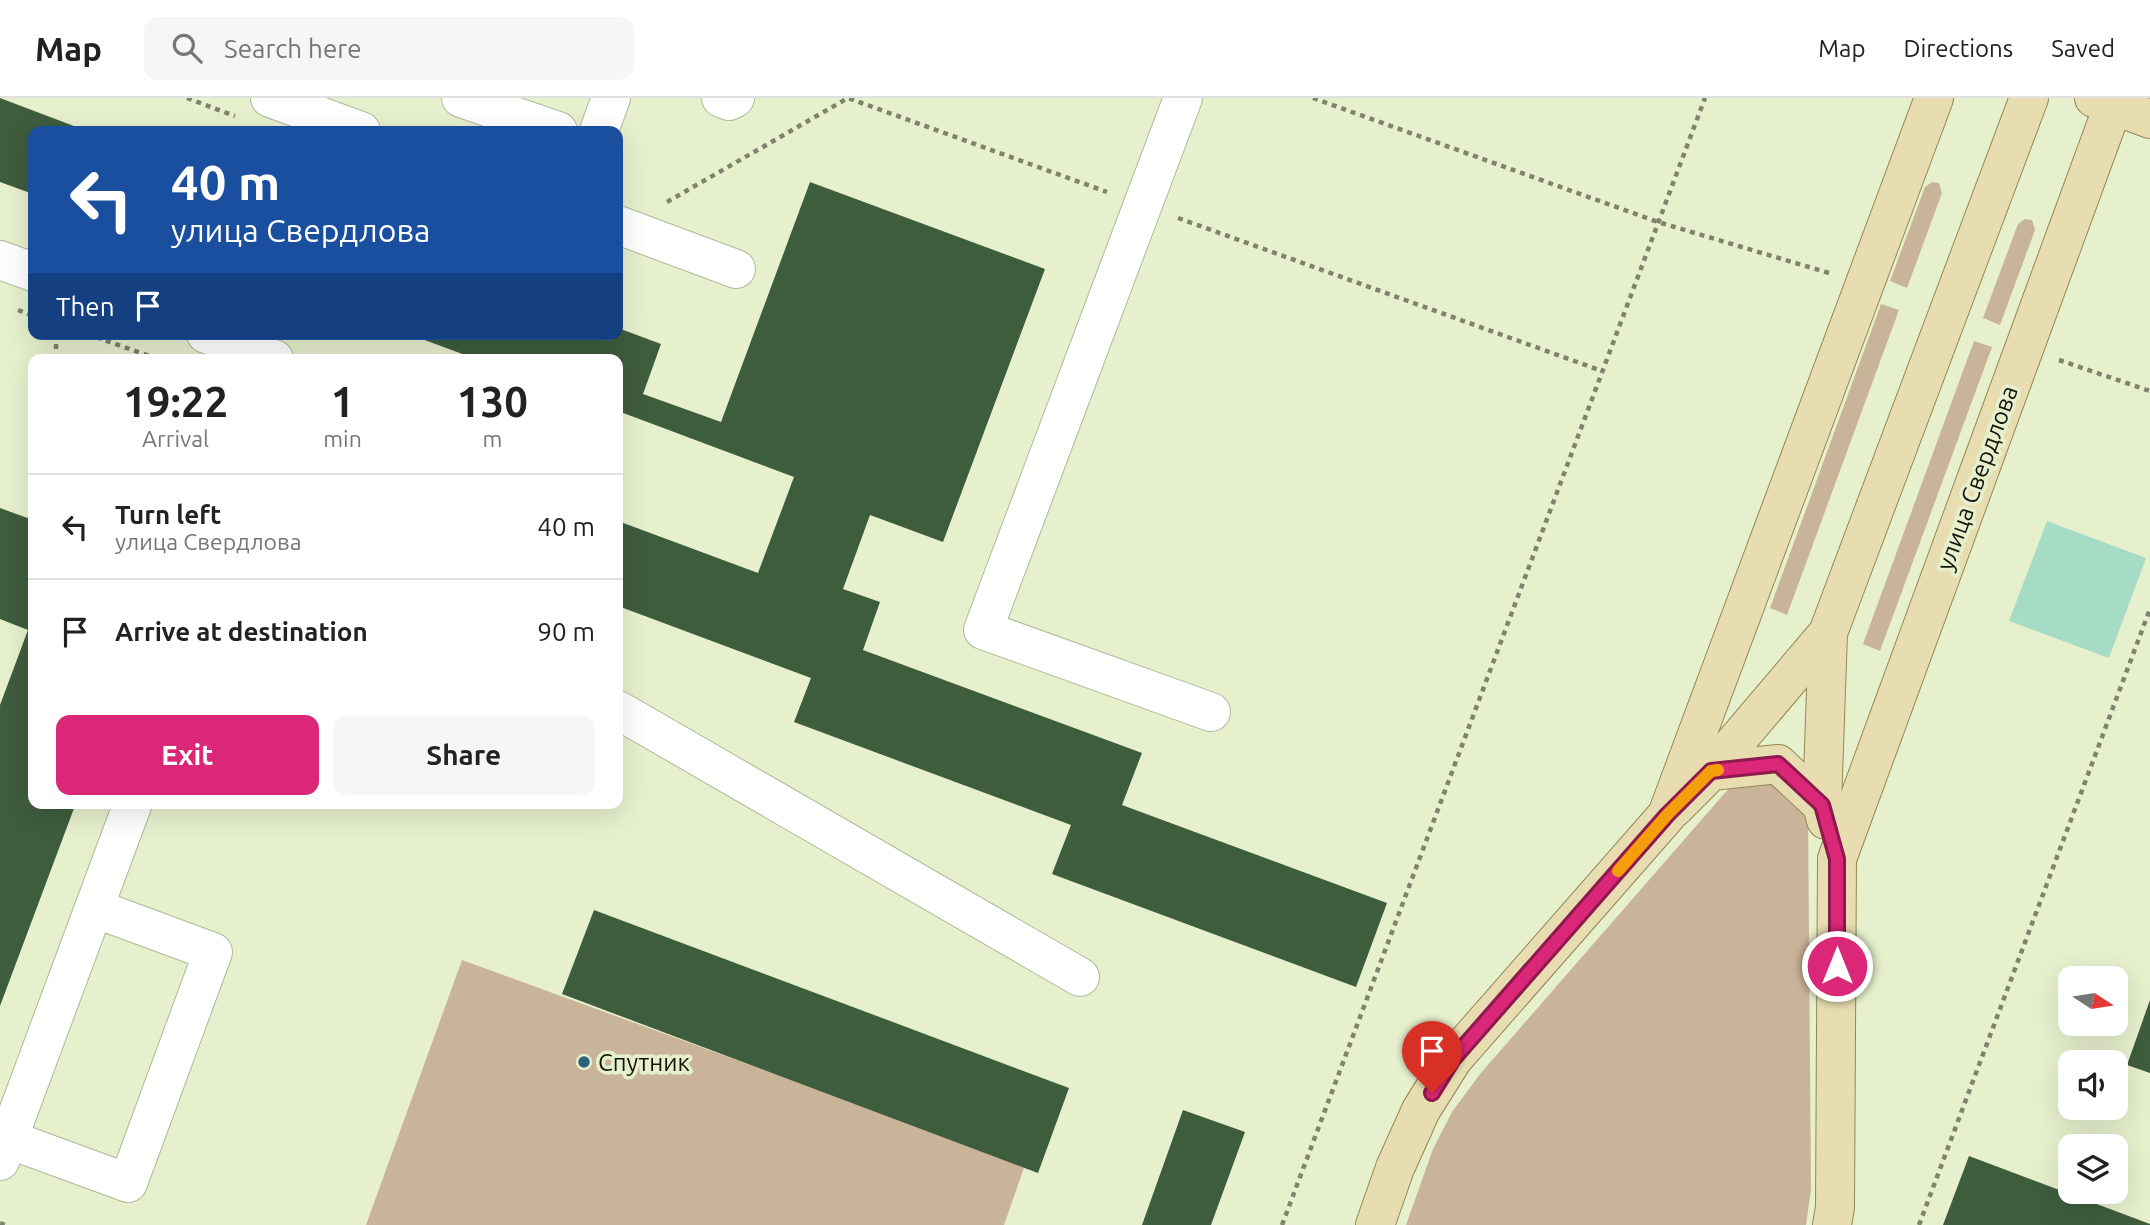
<!DOCTYPE html>
<html lang="en">
<head>
<meta charset="utf-8">
<style>
  :root { --surface:#fff; --page:#f6f6f6; --text:#222; --muted:#767676; --line:#e0e0e0; --accent:#db2777 }
  body { margin:0; font-family:Ubuntu,sans-serif; background:var(--page); color:var(--text); height:100vh; display:flex; flex-direction:column; font-size:26px; white-space:nowrap }
  * { box-sizing:border-box; margin:0 }
  p { font-size:23px; color:var(--muted) }
  .icon { flex:none; width:38px; height:38px; fill:none; stroke:currentColor; stroke-width:2; stroke-linecap:round; stroke-linejoin:round }
  .map { position:relative; flex:1; overflow:hidden }
  .panel { position:absolute; left:28px; top:256px; width:595px; height:455px; display:flex; flex-direction:column; background:var(--surface); border-radius:14px; box-shadow:0 7px 28px #0002 }
  .panel>* { flex:none }
  .banner { position:absolute; left:28px; top:28px; width:595px; height:214px; border-radius:14px; box-shadow:0 7px 28px #0002; background:#1a4fa0; color:#fff; overflow:hidden }
  .needle { width:46px; rotate:102deg }
  .buttons { position:absolute; left:2058px; top:868px; display:grid; gap:14px }
  .buttons a { display:grid; place-items:center; width:70px; height:70px; border-radius:14px; background:var(--surface); box-shadow:0 7px 28px #0002; font-size:35px }
  .pin { position:absolute; display:grid; place-items:center; width:60px; height:60px; color:#fff; margin:-72px -30px; border-radius:50% 50% 50% 0; rotate:-45deg; box-shadow:0 0 7px #0007 }
  .pin .icon { rotate:45deg }
  .me { position:absolute; width:77px; margin:-38px; rotate:0deg; stroke-linejoin:round; filter:drop-shadow(0 0 5px #0008) }
  .turn { display:flex; align-items:center; gap:24px; height:147px; padding:0 28px; font-size:32px }
  .turn .icon { width:91px; height:91px; stroke-width:2.5 }
  .turn b { display:block; font-size:49px; line-height:60px }
  .then { display:flex; align-items:center; height:66px; padding:0 28px; background:#0003; gap:14px; font-size:26px }
  .eta { display:flex; justify-content:space-evenly; align-items:center; height:119px; text-align:center }
  .eta b { font-size:42px; font-weight:700; line-height:49px }
  .cta { display:flex; gap:14px; margin-top:auto; padding:14px 28px }
  .cta a { flex:1; height:80px; border-radius:14px; background:var(--accent); color:#fff; font-size:28px; font-weight:700; line-height:80px; text-align:center }
  .cta a+a { background:var(--page); color:var(--text) }
  ul { padding:0; list-style:none }
  li { display:flex; align-items:center; gap:21px; height:105px; padding:0 28px; border-top:2px solid var(--line) }
  li div { flex:1 }
  li b { display:block; font-size:26px }
  li em { font-style:normal }
  header { display:flex; align-items:center; gap:42px; box-sizing:border-box; height:98px; padding:0 35px; background:var(--surface); border-bottom:2px solid var(--line) }
  header strong { font-size:33px }
  nav { display:flex; gap:38px; margin-inline-start:auto; font-size:24px }
  .search { width:490px; height:63px; background:var(--page); display:flex; align-items:center; gap:18px; box-sizing:border-box; padding:0 24px; border-radius:14px; color:var(--muted); font-size:26px }
  .map>svg:first-child { display:block }
</style>
</head>
<body>
<header>
<strong>Map</strong>
<div class="search"><svg class="icon" aria-label="search" viewBox="0 0 24 24"><circle cx="10" cy="10" r="6"/><path d="M15 15l6 6"/></svg>Search here</div>
<nav><a>Map</a><a>Directions</a><a>Saved</a></nav>
</header>
<div class="map">
<svg width="2150" height="1127" viewBox="0 0 2150 1127">
  <rect width="100%" height="100%" fill="#e6f0cd"/>
  <g fill="#cab499">
    <polygon points="1932,84 1939,85 1942,95 1907,190 1890,183 1925,89"/>
    <polygon points="2025,121 2032,122 2035,132 2000,227 1983,220 2018,126"/>
    <polygon points="1881,206 1899,212 1787,517 1770,510"/>
    <polygon points="1974,243 1992,249 1880,553 1863,546"/>
    <polygon points="1757,672 1808,711 1811,1091 1806,1127 1406,1127 1433,1051 1452,1014 1480,976 1737,681"/>
    <polygon points="462,862 1025,1067 1004,1127 366,1127"/>
  </g>
  <polygon fill="#a6dbc5" points="2047,423 2146,460 2109,560 2009,523"/>
  <g fill="#3e5d3d">
    <polygon points="0,0 87,33 33,33 33,96 0,84"/>
    <polygon points="810,84 1045,171 943,444 870,417 843,491 880,504 863,552 1142,655 1122,707 1387,805 1356,889 1052,776 1071,727 794,624 811,580 618,508 618,423 758,475 794,379 618,313 618,261 476,261 411,237 618,236 618,230 661,246 643,296 721,324"/>
    <polygon points="0,410 33,422 33,705 76,705 0,908 0,607 28,532 0,521"/>
    <polygon points="594,812 1069,990 1038,1075 562,896"/>
    <polygon points="2150,902 2150,975 2127,967"/>
    <polygon points="1183,1012 1245,1034 1211,1127 1142,1127"/>
    <polygon points="1969,1058 2150,1126 2150,1127 1943,1127"/>
  </g>
  <g fill="none" stroke-linecap="round" stroke-linejoin="round">
    <g stroke="#b0b998" stroke-width="40">
      <g id="minor">
        <polyline points="270,0 361,33"/>
        <polyline points="461,0 558,33"/>
        <polyline points="721,0 729,3 735,0"/>
        <polyline points="1183,0 983,532 1211,614"/>
        <polyline points="599,33 611,0"/>
        <polyline points="618,127 736,171"/>
        <polyline points="0,162 33,174"/>
        <polyline points="206,236 274,261"/>
        <polyline points="618,612 1080,879"/>
        <polyline points="8,1041 128,1085 213,854 94,810"/>
        <polyline points="0,1063 133,705"/>
      </g>
    </g>
    <g stroke="#928855" stroke-width="40">
      <g id="major">
        <polyline points="2094,0 2150,21"/>
        <polyline points="1711,673 1828,535"/>
        <polyline points="1822,707 1828,535 2029,0"/>
        <polyline points="1674,710 1711,673 1778,666 1822,707 1826,722"/>
        <polyline points="1375,1127 1395,1070 1421,1012 1453,961 1667,717 1934,0"/>
        <polyline points="1832,1127 1835,1109 1837,761 2116,0"/>
      </g>
    </g>
    <g stroke="#7d836c" stroke-width="4.5" stroke-dasharray="5 5" stroke-linecap="butt">
      <polyline points="187,0 235,18"/>
      <polyline points="1313,0 1658,124 1829,175"/>
      <polyline points="667,104 848,0 1107,94"/>
      <polyline points="1178,120 1602,273"/>
      <polyline points="18,212 33,218"/>
      <polyline points="87,236 158,261"/>
      <polyline points="56,261 56,236"/>
      <polyline points="2059,262 2150,293"/>
      <polyline points="0,1125 5,1127"/>
      <polyline points="1282,1127 1705,0"/>
      <polyline points="1919,1127 2150,511"/>
    </g>
    <use href="#minor" stroke="#fff" stroke-width="38"/>
    <use href="#major" stroke="#e7ddb1" stroke-width="38"/>
  </g>
  <g fill="none" stroke-linecap="round" stroke-linejoin="round">
    <g stroke="#8e194d" stroke-width="18">
      <polyline id="route" points="1432,995 1453,961 1667,717 1711,673 1778,666 1822,707 1837,761 1837,868"/>
    </g>
    <use href="#route" stroke="#db2777" stroke-width="12"/>
    <polyline stroke="#f59e0b" stroke-width="12" points="1618,773 1667,717 1711,673 1718,672"/>
  </g>
  <circle fill="#30607e" stroke="#e6f0cd" stroke-width="2.5" cx="584" cy="964" r="7"/>
  <g text-anchor="middle" dominant-baseline="central" stroke-width="7" stroke-linejoin="round" paint-order="stroke">
    <g font-size="24" fill="#13160a" stroke="#e6f0cd">
      <text transform="translate(1977 380) rotate(-70)">улица Свердлова</text>
    </g>
    <g font-size="24" fill="#13160a" stroke="#e6f0cd" text-anchor="start">
      <text x="598" y="964">Спутник</text>
    </g>
  </g>
</svg>
<div class="buttons">
<a><svg class="needle" viewBox="-14 -14 28 28"><path d="M0-13l5 13h-10z" fill="#e53935"/><path d="M0 13l5-13h-10z" fill="#767676"/></svg></a>
<a><svg class="icon" aria-label="sound" viewBox="0 0 24 24"><path d="M4 9h4l5-4v14l-5-4H4zM17 9q2 3 0 6"/></svg></a>
<a><svg class="icon" aria-label="layers" viewBox="0 0 24 24"><path d="M12 4l9 5-9 5-9-5zM3 14l9 5 9-5"/></svg></a>
</div>
<div class="pin" style="left:1432px;top:995px;background:#d93025"><svg class="icon" aria-label="arrive" viewBox="0 0 24 24"><path d="M6 21V4h12l-3 4 3 4H6"/></svg></div>
<svg class="me" style="left:1837px;top:868px" viewBox="-20 -20 40 40"><circle r="17" fill="#db2777" stroke="#fff" stroke-width="3"/><path d="M0-11L8 9 0 5-8 9z" fill="#fff"/></svg>
<div class="banner">
<div class="turn"><svg class="icon" aria-label="left" viewBox="0 0 24 24"><path d="M17 20v-9H6M10 6l-5 5 5 5"/></svg><div><b>40 m</b>улица Свердлова</div></div>
<div class="then">Then<svg class="icon" aria-label="arrive" viewBox="0 0 24 24"><path d="M6 21V4h12l-3 4 3 4H6"/></svg></div>
</div>
<section class="panel">
<div class="eta">
<div><b>19:22</b><p>Arrival</p></div>
<div><b>1</b><p>min</p></div>
<div><b>130</b><p>m</p></div>
</div>
<ul>
<li><svg class="icon" aria-label="left" viewBox="0 0 24 24"><path d="M17 20v-9H6M10 6l-5 5 5 5"/></svg><div><b>Turn left</b><p>улица Свердлова</p></div><em>40 m</em></li>
<li><svg class="icon" aria-label="arrive" viewBox="0 0 24 24"><path d="M6 21V4h12l-3 4 3 4H6"/></svg><div><b>Arrive at destination</b></div><em>90 m</em></li>
</ul>
<div class="cta"><a>Exit</a><a>Share</a></div>
</section>
</div>
</body>
</html>
